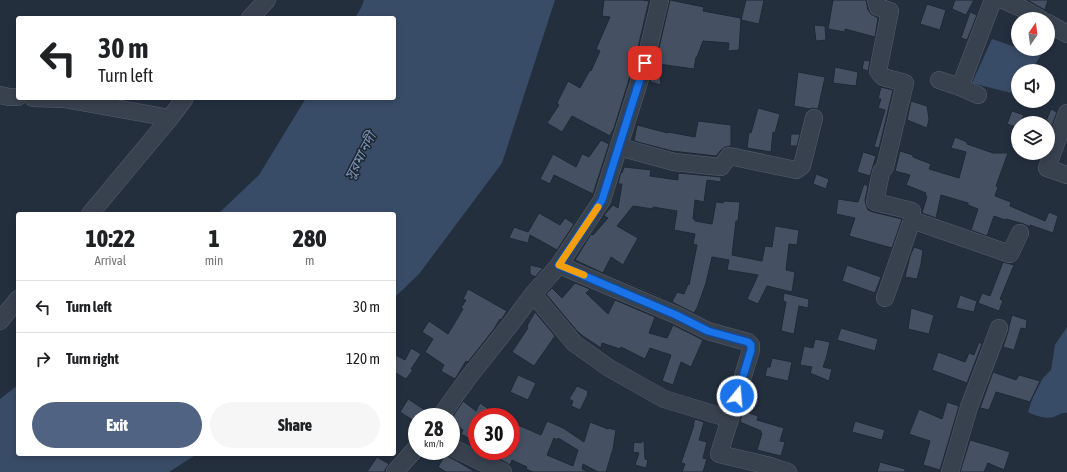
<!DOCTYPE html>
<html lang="en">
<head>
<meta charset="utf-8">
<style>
  :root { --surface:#fff; --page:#f6f6f6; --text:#202124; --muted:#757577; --line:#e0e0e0; --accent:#506383 }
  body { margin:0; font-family:"Asap Condensed","Noto Sans Bengali",sans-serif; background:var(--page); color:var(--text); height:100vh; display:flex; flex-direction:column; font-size:15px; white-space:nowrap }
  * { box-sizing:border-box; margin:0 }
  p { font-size:13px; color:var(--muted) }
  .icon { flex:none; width:22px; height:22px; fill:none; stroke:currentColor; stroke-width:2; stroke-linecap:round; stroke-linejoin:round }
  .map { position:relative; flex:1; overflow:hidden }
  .side { position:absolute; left:16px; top:212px; width:380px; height:244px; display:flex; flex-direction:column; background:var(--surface); border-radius:4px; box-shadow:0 2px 6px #0003 }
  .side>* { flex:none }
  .banner { position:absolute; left:16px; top:16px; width:380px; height:84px; border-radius:4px; box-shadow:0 2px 6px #0003; background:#fff; color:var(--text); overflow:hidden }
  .needle { width:26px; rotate:14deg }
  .fabs { position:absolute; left:1011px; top:12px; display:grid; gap:8px }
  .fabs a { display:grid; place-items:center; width:44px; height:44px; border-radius:50%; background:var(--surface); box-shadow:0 2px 6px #0003; font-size:20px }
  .speed { position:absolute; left:408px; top:408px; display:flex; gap:8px; font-size:20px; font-weight:700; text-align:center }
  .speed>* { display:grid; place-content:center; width:52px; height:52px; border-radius:50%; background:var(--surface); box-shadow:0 2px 6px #0003; line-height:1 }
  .speed small { font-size:10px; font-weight:400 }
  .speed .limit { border:6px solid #d22; background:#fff; color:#111 }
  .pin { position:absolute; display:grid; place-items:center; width:34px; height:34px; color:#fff; margin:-17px; border-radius:8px; box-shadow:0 2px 6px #0006 }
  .me { position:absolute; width:44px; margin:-22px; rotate:17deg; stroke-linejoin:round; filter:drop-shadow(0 0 3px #0008) }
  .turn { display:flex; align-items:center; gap:14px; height:84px; padding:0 16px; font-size:18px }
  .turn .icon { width:52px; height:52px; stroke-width:2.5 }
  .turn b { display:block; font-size:28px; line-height:34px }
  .eta { display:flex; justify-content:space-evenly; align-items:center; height:68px; text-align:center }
  .eta b { font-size:24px; font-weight:800; line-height:28px }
  .primary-button { display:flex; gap:8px; margin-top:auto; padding:8px 16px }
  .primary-button a { flex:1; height:46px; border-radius:24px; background:var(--accent); color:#fff; font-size:16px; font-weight:800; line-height:46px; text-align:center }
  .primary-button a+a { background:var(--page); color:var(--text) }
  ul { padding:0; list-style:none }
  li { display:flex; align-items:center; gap:12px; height:52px; padding:0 16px; border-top:1px solid var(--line) }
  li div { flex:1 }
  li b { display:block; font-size:15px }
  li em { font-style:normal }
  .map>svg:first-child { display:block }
</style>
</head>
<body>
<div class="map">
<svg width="1067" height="472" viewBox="0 0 1067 472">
  <rect width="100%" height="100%" fill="#242f3e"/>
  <g fill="#394c67">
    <polygon points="364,0 555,0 502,163 419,274 394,298 394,214 218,214 259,175 306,98 394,98 394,18 355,18 361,8"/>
    <polygon points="992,39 1018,48 1018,49 1022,49 1041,55 1031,71 1018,71 1018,89 1015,94 972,83"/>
    <path d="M1067 327V413C1062 412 1059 415 1054 417 1045 419 1036 416 1028 412L1033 397 1043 378 1051 370 1055 345Z"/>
    <polygon points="18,385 18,454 197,454 169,472 0,472 0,399"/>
  </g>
  <g fill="#455162" stroke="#1f2835" fill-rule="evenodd">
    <polygon points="604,0 642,0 649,1 635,60 614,128 610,136 572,116 562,132 547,123 559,105 557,103 568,81 580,88 590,70 591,71 600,51 596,49 610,17 602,16"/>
    <polygon points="670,0 704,7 703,11 741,18 739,50 728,51 729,43 703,41 697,57 696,57 694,69 658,64 661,85 650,82 655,65"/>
    <polygon points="746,0 764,0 759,24 741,20"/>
    <polygon points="833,0 866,0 868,10 871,14 878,18 875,37 845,29 845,32 828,29"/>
    <polygon points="955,0 974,0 966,15 952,9"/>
    <polygon points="1027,0 1048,0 1045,10"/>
    <polygon points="927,4 946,10 940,30 920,24"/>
    <polygon points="970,12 977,15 967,40 961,38"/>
    <polygon points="814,25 825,26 826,40 816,41"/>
    <polygon points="864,60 870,61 868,71 862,69"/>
    <polygon points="835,67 858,72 856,86 833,83"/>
    <polygon points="798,72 825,77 818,109 812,108 810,109 794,106"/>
    <polygon points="881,87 893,90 879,148 874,147 885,110 878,108 881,99 878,99"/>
    <polygon points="911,101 927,106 929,119 927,128 907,120"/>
    <polygon points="758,108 780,114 775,133 773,132 771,152 747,148 749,132 751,133"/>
    <polygon points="1051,109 1057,112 1048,136 1048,121 1046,121"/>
    <polygon points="1012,111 1024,115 1020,123 1018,123 1018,128 1007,124"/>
    <polygon points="698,121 731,125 731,146 725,147 721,150 716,156 672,151 634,141 637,125 668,133 668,132 695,137"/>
    <polygon points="791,134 800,134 797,146 790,146"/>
    <polygon points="955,137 967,142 967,144 993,153 1008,153 996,186 998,187 995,196 1011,202 1010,206 1045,221 1049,212 1058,216 1053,233 1030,225 1030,227 1024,224 1006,219 1005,220 994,216 987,236 971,230 978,209 968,205 968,203 941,195 936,218 922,213 927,196 925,196 926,193 906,185 910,175 895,171 900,151 913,155 913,157 931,164 929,169 959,178 966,152 951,148"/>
    <polygon points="601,140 609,144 593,194 554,175 550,184 540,179 553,154 576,167 582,154 589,157"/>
    <polygon points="863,152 876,156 870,176 857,172"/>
    <polygon points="1025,153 1042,153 1039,159 1025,154"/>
    <polygon points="624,167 651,170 650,176 678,180 678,173 721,177 721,182 707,180 704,202 695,200 693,219 695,219 695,221 712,224 716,202 723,203 724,201 740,202 738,221 736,221 732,255 762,261 765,246 772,247 775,226 799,230 797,245 789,244 786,270 795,272 792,292 767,286 758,304 747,299 758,275 727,270 729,260 712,257 706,283 697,308 694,313 672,302 677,292 684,294 688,284 689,285 697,245 693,244 695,234 674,230 677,211 653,207 653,209 633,206 617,226 638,238 623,265 611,257 603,273 575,260 591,234 593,235 608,218 604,216 605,214 613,205 618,208 622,184 618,184 621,172 622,173"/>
    <polygon points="816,174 829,179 826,189 813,184"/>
    <polygon points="864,184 868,186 865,200 866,205 868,210 873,212 902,219 892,248 849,236 855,218 836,214 838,199 858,202"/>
    <polygon points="539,213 560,225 565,218 574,224 557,250 530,235 528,243 509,238 514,227 528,232"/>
    <polygon points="914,247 923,250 921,264 917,279 905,277 910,256"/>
    <polygon points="1003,262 1014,265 1000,299 1003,301 999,311 978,303 982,293 990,296"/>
    <polygon points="530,265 543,268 535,277 530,274"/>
    <polygon points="847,265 881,277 875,293 842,281"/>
    <polygon points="625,281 663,297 662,298 624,282"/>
    <polygon points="575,283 590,289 586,293 608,314 615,300 655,317 649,333 667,338 673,325 703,340 691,367 681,362 673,385 662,381 671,355 650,348 645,359 621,347 620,349 602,343 601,348 583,336 577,331 546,294 552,288 562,298"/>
    <polygon points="468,289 507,311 501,320 500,319 494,329 468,362 466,361 455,379 441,371 444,365 425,352 433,339 422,332 429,321 448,334 463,309 461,308 466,300 463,299"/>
    <polygon points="784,293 809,299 808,308 799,306 794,334 781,331 786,302 783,301"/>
    <polygon points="960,295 977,301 974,312 956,308"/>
    <polygon points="911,308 934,315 929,334 908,329"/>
    <polygon points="535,312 555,336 534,366 512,352 528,328 527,326"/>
    <polygon points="1012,315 1027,320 1026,329 1021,328 1014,350 1003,347 1008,332 1009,326"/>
    <polygon points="841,328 878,339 875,351 837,340"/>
    <polygon points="815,339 830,342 826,359 823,367 832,369 829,381 810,373 812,367 800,365 804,346 813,348"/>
    <polygon points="979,342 982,344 967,383 932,370 938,352 965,362 969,353 974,355"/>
    <polygon points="411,348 421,354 411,369 413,370 406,379 394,372 394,354 405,360"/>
    <polygon points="772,358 792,362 788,381 765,376 767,367 770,367"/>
    <polygon points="993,372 1016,380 1019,375 1040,381 1030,402 996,392 989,410 980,408"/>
    <polygon points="518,375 536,383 528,400 510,392"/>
    <polygon points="577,386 588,391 587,396 580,410 571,406 573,401 569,399"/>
    <polygon points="408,399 431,414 430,417 417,417 417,423 400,412"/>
    <polygon points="463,401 476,411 480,403 490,410 487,417 477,417 477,435 474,441 461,434 463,430 451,421 451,419"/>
    <polygon points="947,402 959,406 940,470 923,465 930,441 909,434 919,409 942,419"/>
    <polygon points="743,411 758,416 757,420 784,428 780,441 785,442 781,456 757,450 762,433 760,433 761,431 740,422"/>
    <polygon points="695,419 704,422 699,440 707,442 703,458 707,459 703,472 682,472 685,464 681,463 694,425 693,425"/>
    <path d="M547 421 563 428 584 442 590 422 608 429V428L616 430 613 449 606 472H598L583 464 582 469 587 471V472H533L526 469 527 467 512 460 510 465 496 457 498 454 491 451H511V422L541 435ZM554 438 557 440 558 438 578 450 573 466 547 455Z"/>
    <polygon points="855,421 885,430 882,440 852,432"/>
    <polygon points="970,440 994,447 1010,452 1004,470 988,463 984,472 960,472"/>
    <polygon points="642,441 644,441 645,459 648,460 646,468 635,465 639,453 633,452 634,442 641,443"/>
    <polygon points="445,455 457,461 475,472 446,472 438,467"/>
    <polygon points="377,457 389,464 385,470 385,472 367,472"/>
    <polygon points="880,462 905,469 905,472 877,472"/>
  </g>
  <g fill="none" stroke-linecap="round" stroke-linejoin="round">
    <g stroke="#565f6c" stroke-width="18">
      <g id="minor">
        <polyline points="876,0 878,7 890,11 878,71 883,77 905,83 885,167 881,172 875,202 912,211 912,220 1010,254 1020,233"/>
        <polyline points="1003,0 1023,9 1041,19"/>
        <polyline points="250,18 267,0"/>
        <polyline points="1048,23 1067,34"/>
        <polyline points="939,80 960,87"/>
        <polyline points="0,95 9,97 18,97"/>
        <polyline points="978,95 960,87 993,0"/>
        <polyline points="33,98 64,99 170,118"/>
        <polyline points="1067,113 1047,168 1067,175"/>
        <polyline points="619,147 674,162 721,167 729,156 796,170 802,166 814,118"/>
        <polyline points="90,214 170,118 185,98"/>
        <polyline points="559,265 676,315 708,331 744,341 748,342 751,345 751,350 730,419"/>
        <polyline points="533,294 574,343 609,368 664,399 730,419 719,454 770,466 788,472"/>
        <polyline points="885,298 912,220"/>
        <polyline points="0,321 18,299"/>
        <polyline points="440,417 468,378 510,325 533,294 559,265 602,200 645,63 660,0"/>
        <polyline points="451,447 503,472"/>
        <polyline points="395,472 417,447"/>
        <polyline points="950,472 969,407 999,328"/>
      </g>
    </g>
    <use href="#minor" stroke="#38414e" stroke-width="17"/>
  </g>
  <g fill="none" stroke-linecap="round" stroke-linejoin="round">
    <g stroke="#114b97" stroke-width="10">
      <polyline id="route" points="645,63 602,200 559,265 676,315 708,331 748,342 751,345 751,350 737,396"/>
    </g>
    <use href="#route" stroke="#1a73e8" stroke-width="7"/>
    <polyline stroke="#f59e0b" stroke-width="7" points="584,275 559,265 598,207"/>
  </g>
  <g text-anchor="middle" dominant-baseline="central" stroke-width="3" stroke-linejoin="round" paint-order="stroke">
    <g font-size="14" font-style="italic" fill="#7c92b1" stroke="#1d2633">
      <text transform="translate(360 156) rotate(-62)">সুরমা নদী</text>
    </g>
  </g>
</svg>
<div class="fabs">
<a><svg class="needle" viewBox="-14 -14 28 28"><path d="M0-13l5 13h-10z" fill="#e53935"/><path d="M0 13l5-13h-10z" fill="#757577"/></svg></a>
<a><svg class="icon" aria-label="sound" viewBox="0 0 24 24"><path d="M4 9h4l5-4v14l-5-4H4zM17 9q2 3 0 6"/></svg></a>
<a><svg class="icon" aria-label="layers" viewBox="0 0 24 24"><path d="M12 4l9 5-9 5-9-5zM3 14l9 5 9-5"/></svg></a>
</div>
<div class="speed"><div>28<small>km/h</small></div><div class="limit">30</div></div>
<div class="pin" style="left:645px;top:63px;background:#d93025"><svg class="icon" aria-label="arrive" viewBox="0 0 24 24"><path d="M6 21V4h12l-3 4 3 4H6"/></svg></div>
<svg class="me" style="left:737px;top:396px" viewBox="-20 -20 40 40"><circle r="17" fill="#1a73e8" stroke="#fff" stroke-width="3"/><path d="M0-11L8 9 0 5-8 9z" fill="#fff"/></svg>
<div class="banner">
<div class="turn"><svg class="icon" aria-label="left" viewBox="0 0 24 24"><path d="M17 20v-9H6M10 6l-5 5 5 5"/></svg><div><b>30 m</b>Turn left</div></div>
</div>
<section class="side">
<div class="eta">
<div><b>10:22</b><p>Arrival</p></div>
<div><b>1</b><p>min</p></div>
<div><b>280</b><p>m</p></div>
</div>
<ul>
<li><svg class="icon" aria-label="left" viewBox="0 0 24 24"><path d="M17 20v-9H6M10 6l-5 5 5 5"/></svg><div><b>Turn left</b></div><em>30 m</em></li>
<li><svg class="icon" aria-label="right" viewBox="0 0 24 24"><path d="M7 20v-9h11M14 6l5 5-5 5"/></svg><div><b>Turn right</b></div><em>120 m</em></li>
</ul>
<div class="primary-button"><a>Exit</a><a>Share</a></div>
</section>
</div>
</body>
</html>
